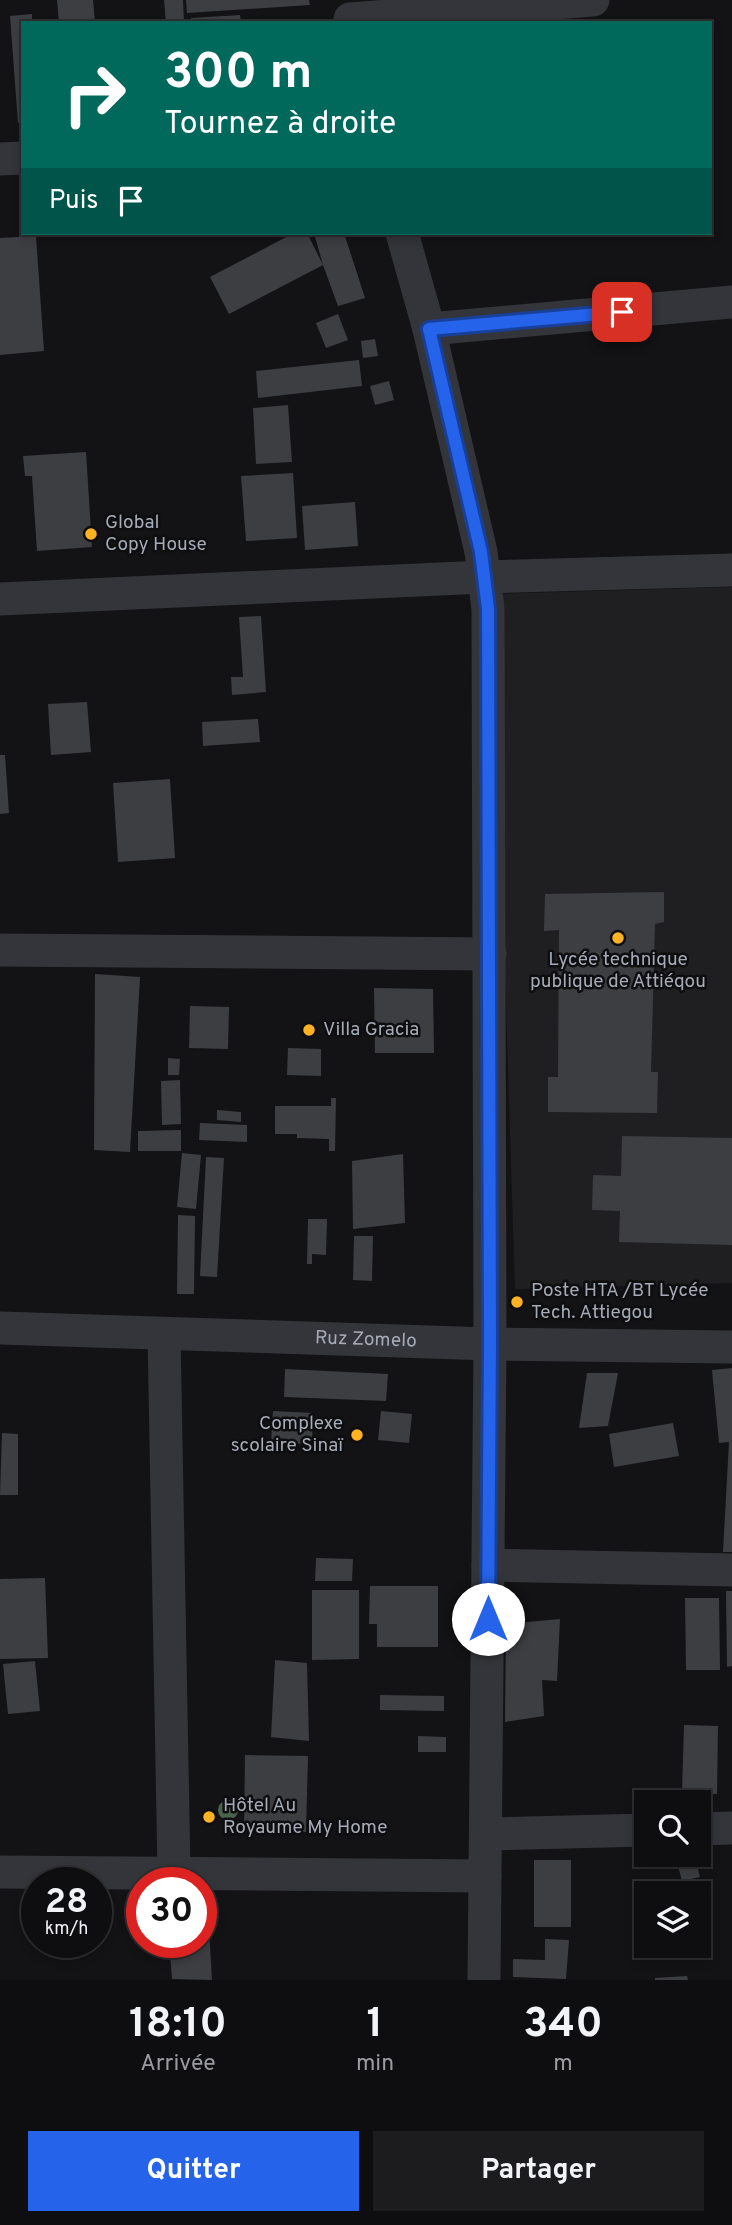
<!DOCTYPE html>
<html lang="fr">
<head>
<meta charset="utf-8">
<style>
  :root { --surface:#0e0e10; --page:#1c1c1e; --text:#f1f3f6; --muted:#9b9c9f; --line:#2e2e30; --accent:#2563eb }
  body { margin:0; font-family:Overpass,sans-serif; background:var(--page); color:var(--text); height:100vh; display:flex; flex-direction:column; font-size:26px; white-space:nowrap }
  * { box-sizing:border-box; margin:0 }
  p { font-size:23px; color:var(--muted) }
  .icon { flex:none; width:38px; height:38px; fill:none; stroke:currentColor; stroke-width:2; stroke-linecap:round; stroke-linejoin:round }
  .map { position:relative; height:1980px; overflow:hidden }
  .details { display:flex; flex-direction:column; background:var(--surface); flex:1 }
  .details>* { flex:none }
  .top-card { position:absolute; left:21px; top:21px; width:691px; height:214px; border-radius:0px; box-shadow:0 4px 10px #0003,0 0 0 2px var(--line); background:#00695c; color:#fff; overflow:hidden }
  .tools { position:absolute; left:634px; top:1790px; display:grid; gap:14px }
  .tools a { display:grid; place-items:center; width:77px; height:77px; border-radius:0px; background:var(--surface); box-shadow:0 4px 10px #0003,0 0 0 2px var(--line); font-size:35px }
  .speed { position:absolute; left:21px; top:1867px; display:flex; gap:14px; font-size:35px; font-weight:700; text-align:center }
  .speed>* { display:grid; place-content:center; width:91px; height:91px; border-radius:50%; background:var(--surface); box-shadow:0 4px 10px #0003,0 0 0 2px var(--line); line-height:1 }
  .speed small { font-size:18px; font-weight:400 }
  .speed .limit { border:10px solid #d22; background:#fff; color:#111 }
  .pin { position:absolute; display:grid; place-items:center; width:60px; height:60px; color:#fff; margin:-30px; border-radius:14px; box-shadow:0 4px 10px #0006 }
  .me { position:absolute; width:77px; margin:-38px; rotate:0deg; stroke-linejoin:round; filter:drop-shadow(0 0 5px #0008) }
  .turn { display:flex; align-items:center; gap:24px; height:147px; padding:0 28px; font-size:32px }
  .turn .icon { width:91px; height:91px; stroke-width:2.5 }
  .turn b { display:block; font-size:49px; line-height:60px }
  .then { display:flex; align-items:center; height:66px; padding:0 28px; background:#0003; gap:14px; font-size:26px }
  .eta { display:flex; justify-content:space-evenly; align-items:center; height:119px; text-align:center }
  .eta b { font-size:42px; font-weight:700; line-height:49px }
  .button { display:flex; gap:14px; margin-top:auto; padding:14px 28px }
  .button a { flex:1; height:80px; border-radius:0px; background:var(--accent); color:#fff; font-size:28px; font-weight:700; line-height:80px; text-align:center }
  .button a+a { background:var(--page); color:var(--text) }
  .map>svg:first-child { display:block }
</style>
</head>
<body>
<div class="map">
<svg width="732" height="1980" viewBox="0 0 732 1980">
  <rect width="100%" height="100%" fill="#131315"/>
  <polygon fill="#1f1f22" points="732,587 732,1283 515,1289 493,594"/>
  <g fill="#3d3e42">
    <polygon points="57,0 93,0 95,23 59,23"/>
    <polygon points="164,0 183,0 184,23 166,23"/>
    <polygon points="186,0 309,0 310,5 187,13"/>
    <polygon points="32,14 32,23 23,23 23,122 18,123 10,16"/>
    <polygon points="240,15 241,23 192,23 191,18"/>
    <polygon points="294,233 307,233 323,265 314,233 344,233 365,298 338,306 323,265 229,314 210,277"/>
    <polygon points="36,236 44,351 0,355 0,238"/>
    <polygon points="338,314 348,340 326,348 316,323"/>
    <polygon points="375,339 378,356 363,358 361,341"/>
    <polygon points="359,360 362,386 258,398 256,371"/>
    <polygon points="389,381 394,400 375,405 370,386"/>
    <polygon points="288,405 292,462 256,464 253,408"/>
    <polygon points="86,452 92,547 37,551 32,476 25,476 23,456"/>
    <polygon points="293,473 297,538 246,541 241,476"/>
    <polygon points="355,502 358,546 305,550 302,506"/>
    <polygon points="261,616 266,692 232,695 231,677 243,677 239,617"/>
    <polygon points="87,702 91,752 51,755 48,704"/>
    <polygon points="258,719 260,742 203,746 202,722"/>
    <polygon points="0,755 5,755 9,813 0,814"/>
    <polygon points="170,779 175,858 118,862 113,783"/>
    <polygon points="664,892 664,922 655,924 651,1072 658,1072 657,1113 548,1112 548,1077 558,1077 559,930 544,931 545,894"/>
    <polygon points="95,974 140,977 130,1152 94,1150"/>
    <polygon points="374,988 433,989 434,1053 375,1053"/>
    <polygon points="190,1006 229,1007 228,1049 189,1048"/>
    <polygon points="288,1048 321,1049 321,1076 287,1075"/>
    <polygon points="168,1058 180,1059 179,1075 168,1075"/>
    <polygon points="180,1080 181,1124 162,1125 161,1081"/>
    <polygon points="331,1098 336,1098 335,1151 329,1151 329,1139 297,1138 297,1134 275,1134 275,1106 331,1106"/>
    <polygon points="217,1110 241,1112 241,1122 217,1120"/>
    <polygon points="200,1123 247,1125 247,1142 199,1140"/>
    <polygon points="181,1130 181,1151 138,1151 138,1131"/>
    <polygon points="622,1136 732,1138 732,1245 619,1242 620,1211 592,1210 593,1175 621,1176"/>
    <polygon points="182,1153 201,1155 196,1209 177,1207"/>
    <polygon points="403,1154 405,1223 353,1229 352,1161"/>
    <polygon points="206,1157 224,1158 217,1277 200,1276"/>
    <polygon points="178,1215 195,1216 194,1294 177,1294"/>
    <polygon points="308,1219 327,1219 326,1255 312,1254 312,1264 307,1264"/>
    <polygon points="354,1236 373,1236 372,1281 353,1280"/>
    <polygon points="732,1368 732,1552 723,1552 729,1442 719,1443 712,1370"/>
    <polygon points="285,1369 388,1374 386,1401 284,1397"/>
    <polygon points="587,1373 618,1373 608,1426 579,1428"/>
    <polygon points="273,1411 313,1413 312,1444 271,1443"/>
    <polygon points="381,1411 412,1414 409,1443 378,1440"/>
    <polygon points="673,1423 679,1456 614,1467 609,1434"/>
    <polygon points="2,1433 18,1434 18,1495 0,1495"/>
    <polygon points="316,1558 353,1559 352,1581 315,1581"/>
    <polygon points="45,1578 48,1658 0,1659 0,1579"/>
    <polygon points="370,1586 438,1586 438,1647 377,1647 377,1624 369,1624"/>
    <polygon points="312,1590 359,1590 359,1659 312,1660"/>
    <polygon points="726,1591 732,1591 732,1666 727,1667"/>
    <polygon points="685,1598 719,1598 720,1670 686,1670"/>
    <polygon points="560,1619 557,1681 542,1680 544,1716 505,1722 506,1624"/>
    <polygon points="275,1660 307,1663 309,1741 271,1737"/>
    <polygon points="35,1661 40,1711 8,1714 3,1664"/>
    <polygon points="380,1695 444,1696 444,1711 380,1710"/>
    <polygon points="684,1725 718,1726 717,1794 682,1793"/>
    <polygon points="418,1736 446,1737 446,1752 418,1752"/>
    <polygon points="245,1755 308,1756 306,1832 244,1831"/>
    <rect x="534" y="1860" width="37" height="67"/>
    <polygon points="696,1861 700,1877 682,1881 678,1866"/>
    <polygon points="201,1911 208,1911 212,1980 172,1979 169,1942 201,1942"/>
    <polygon points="545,1939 569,1940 566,1979 513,1977 513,1959 545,1960"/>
    <polygon points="687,1976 688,1980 655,1980 655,1978"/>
  </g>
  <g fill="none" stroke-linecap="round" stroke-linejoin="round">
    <g stroke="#34353a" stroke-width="33">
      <polyline points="350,19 593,0"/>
      <polyline points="0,159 23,158"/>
      <polyline points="402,233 429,329 481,552 488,609 490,1344 484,1980"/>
      <polyline points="429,329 732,302"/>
      <polyline points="0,599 484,577 732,570"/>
      <polyline points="0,950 490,954"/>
      <path id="s1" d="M0 1328 490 1344 732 1347"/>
      <polyline points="164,1334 174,1872"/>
      <polyline points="488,1565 732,1570"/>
      <polyline points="698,1829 732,1828"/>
      <polyline points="486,1834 646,1830"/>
      <polyline points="0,1872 485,1876"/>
    </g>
  </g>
  <circle fill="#4b624e" cx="228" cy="1810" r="10"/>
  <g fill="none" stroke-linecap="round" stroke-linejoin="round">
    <g stroke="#184099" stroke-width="18">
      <polyline id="route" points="488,1619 490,1344 488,609 481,552 429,329 622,312"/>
    </g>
    <use href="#route" stroke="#2563eb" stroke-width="12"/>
  </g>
  <g fill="#ffb322" stroke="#0e0e10" stroke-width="2.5">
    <circle cx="91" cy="534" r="7"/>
    <circle cx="618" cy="938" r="7"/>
    <circle cx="309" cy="1030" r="7"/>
    <circle cx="517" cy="1302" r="7"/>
    <circle cx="357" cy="1435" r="7"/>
    <circle cx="209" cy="1817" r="7"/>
  </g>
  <g text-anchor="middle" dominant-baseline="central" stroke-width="5" stroke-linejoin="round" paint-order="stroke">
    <g font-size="19" fill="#a4aab6" stroke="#0e0e10" text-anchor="start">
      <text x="105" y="523">Global<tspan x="105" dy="22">Copy House</tspan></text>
      <text x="618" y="960" text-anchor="middle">Lycée technique<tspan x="618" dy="22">publique de Attiéqou</tspan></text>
      <text x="323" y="1030">Villa Gracia</text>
      <text x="531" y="1291">Poste HTA /BT Lycée<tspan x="531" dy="22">Tech. Attiegou</tspan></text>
      <text x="343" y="1424" text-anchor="end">Complexe<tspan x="343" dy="22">scolaire Sinaï</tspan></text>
      <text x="223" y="1806">Hôtel Au<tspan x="223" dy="22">Royaume My Home</tspan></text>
    </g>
    <g font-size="19" fill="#a4aab6" stroke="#0e0e10">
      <text stroke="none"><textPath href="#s1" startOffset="366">Ruz Zomelo</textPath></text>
    </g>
  </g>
</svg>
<div class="tools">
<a><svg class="icon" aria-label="search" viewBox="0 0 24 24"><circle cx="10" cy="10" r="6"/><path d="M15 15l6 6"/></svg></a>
<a><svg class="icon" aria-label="layers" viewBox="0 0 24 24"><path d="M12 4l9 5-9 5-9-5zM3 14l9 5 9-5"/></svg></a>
</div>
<div class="speed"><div>28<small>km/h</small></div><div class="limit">30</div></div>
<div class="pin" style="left:622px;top:312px;background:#d93025"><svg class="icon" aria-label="arrive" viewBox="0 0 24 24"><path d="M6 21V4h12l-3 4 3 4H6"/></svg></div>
<svg class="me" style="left:488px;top:1619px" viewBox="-20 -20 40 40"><circle r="19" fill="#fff"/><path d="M0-13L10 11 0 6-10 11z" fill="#2563eb"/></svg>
<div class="top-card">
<div class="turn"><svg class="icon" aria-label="right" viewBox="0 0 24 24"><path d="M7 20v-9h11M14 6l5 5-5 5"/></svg><div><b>300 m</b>Tournez à droite</div></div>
<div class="then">Puis<svg class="icon" aria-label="arrive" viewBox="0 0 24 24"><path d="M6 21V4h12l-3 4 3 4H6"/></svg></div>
</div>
</div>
<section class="details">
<div class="eta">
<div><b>18:10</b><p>Arrivée</p></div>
<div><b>1</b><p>min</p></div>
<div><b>340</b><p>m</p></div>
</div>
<div class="button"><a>Quitter</a><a>Partager</a></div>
</section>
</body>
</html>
